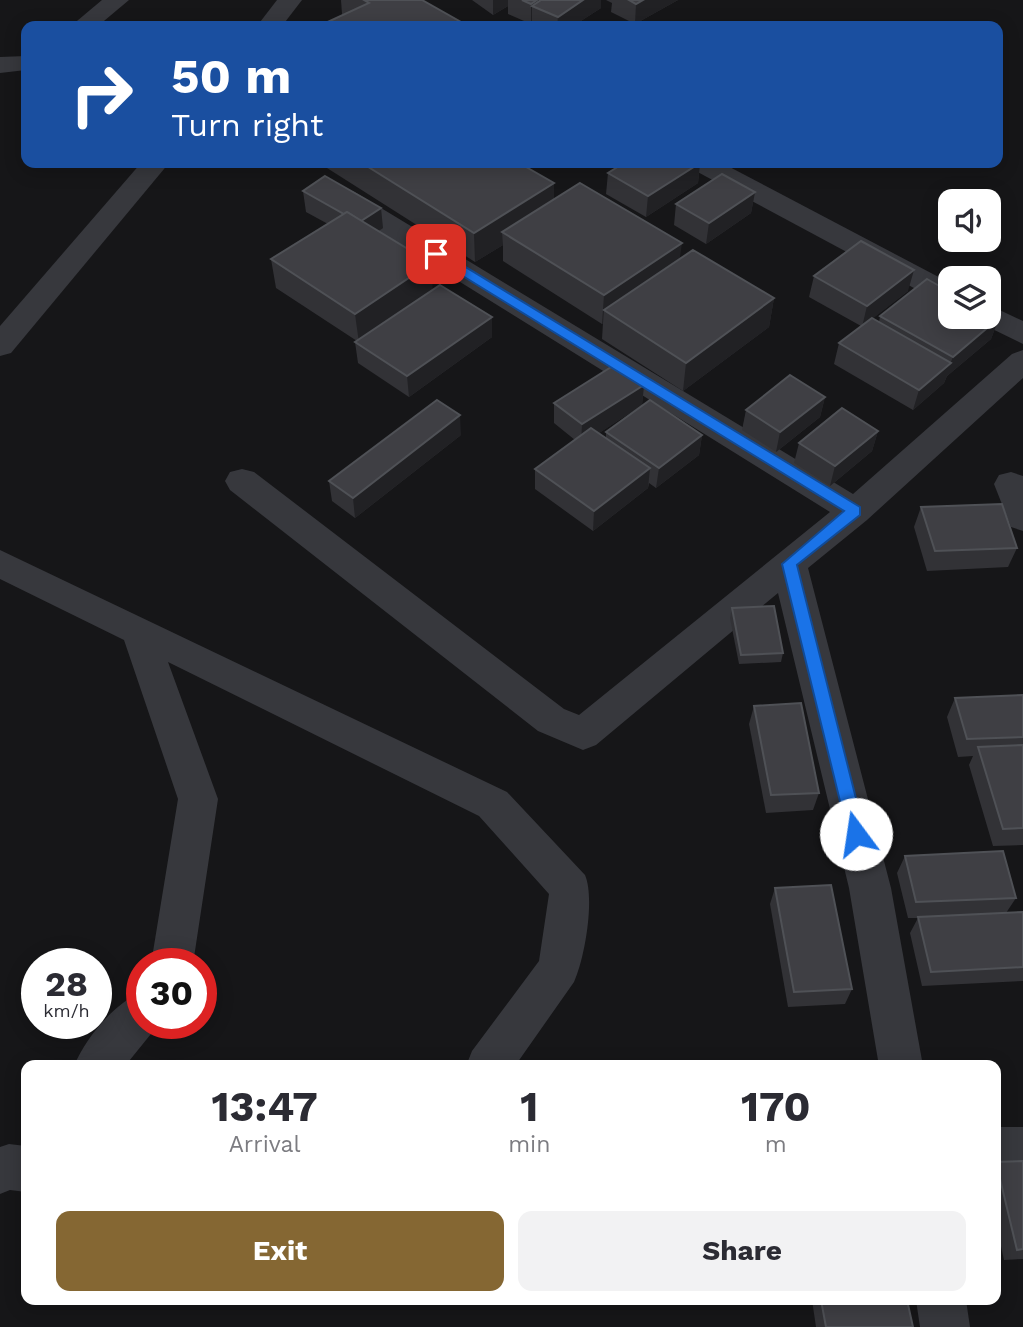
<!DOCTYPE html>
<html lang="en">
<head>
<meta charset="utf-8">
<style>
  :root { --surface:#fff; --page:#f2f2f3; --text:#2b2b33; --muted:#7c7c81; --accent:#856733 }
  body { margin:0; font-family:"Work Sans",sans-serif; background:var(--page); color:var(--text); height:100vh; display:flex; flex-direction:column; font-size:26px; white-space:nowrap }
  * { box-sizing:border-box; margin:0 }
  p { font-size:23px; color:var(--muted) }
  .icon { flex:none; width:38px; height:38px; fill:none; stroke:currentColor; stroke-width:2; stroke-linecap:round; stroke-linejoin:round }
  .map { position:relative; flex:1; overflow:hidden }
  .sheet { position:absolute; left:21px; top:1060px; width:980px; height:245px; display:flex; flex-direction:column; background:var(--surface); border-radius:14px; box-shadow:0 4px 18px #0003 }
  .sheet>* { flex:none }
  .banner { position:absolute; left:21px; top:21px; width:982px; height:147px; border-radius:14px; box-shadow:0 4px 18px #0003; background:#1a4fa0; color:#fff; overflow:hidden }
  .buttons { position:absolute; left:938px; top:189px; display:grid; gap:14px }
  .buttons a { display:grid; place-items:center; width:63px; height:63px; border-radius:14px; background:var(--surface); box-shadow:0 4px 18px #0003; font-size:35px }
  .speed { position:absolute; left:21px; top:948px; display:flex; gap:14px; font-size:35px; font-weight:700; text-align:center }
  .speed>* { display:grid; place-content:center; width:91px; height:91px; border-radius:50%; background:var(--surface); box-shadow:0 4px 18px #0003; line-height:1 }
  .speed small { font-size:18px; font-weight:400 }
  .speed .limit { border:10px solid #d22; background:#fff; color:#111 }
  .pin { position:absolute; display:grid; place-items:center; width:60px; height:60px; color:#fff; margin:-30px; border-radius:14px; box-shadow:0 4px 10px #0006 }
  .me { position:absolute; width:77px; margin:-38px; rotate:346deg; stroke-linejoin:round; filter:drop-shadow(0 0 5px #0008) }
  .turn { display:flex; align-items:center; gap:24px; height:147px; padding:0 35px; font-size:32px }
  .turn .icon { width:91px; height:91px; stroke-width:2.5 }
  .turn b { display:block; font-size:49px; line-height:60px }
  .eta { display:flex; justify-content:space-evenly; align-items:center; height:119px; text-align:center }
  .eta b { font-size:42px; font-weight:700; line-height:49px }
  .action { display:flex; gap:14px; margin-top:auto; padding:14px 35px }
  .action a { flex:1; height:80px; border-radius:14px; background:var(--accent); color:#fff; font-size:28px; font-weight:700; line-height:80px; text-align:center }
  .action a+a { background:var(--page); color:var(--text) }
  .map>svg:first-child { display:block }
</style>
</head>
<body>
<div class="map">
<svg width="1023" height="1327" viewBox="0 0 1023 1327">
  <rect width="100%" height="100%" fill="#161618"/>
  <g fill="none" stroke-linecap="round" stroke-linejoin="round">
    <g fill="#37383d" fill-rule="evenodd">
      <polygon points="102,0 129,0 98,26 71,26"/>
      <polygon points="277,0 302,0 282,26 257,26"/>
      <polygon points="26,56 26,70 0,73 0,57"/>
      <polygon points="141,163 169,163 11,353 0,356 0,326"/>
      <polygon points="688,163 722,163 950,283 950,305 940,302 692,169"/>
      <polygon points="343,189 353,191 853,494 1012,354 1023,350 1023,378 867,520 808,568 891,888 923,1066 879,1066 849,888 778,593 596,745 583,750 538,731 230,490 225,481 230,472 242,469 254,472 564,709 579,715 830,512 333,203 329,197 333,191"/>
      <polygon points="989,305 1023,321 1023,344 978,322 975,317 989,317"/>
      <polygon points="1011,472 1023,476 1023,531 1011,527 994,484 999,475"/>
      <path d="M0 550 507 792 585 875C595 898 585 958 574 982L515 1066H466L472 1051 539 961 549 894 479 816 168 662 218 799 193 964H151L178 799 124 640 0 579Z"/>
      <path d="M142 992V1024H159L125 1066H74C85 1039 114 1003 142 992Z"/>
      <rect x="996" y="1127" width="27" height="46"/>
      <polygon points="9,1144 26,1146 26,1192 10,1190 0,1194 0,1147"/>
      <polygon points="916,1300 966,1300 970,1327 920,1327"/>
    </g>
  </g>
  <g fill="#323236">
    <polygon points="341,0 422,0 344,15 342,14"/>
    <polygon points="472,0 601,0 601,8 573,26 533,26 532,23 531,24 508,14 508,6 493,15"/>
    <polygon points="606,0 678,0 635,24 611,12 612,3"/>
    <polygon points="327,163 519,163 554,183 554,200 680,259 774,298 769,327 683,391 602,339 603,323 602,324 503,261 503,245 475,262 327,168"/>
    <polygon points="700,163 698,183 646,217 606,194 608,173"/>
    <polygon points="303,191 383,228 378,231 433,290 492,317 492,337 409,397 358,363 355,342 357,341 276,288 271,259 328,224 306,212"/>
    <polygon points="755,192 751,213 706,244 674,225 676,204"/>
    <polygon points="814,276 908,291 873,318 879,322 880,316 999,318 991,339 947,376 944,383 913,410 834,364 839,343 861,326 809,297"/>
    <polygon points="644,385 642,405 599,433 606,438 606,432 702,435 699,455 656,488 649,483 648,488 593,531 535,489 535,469 575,440 554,423 554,403"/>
    <polygon points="825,397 820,417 776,452 742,430 746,410"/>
    <polygon points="878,431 872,451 830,486 794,463 799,443"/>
    <polygon points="461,435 355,518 332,501 329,481"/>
    <polygon points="921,507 1017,548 1008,567 927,571 914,527"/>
    <polygon points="732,608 783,653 781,662 739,664 730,618"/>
    <polygon points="1023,695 1023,845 993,846 969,765 973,756 958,757 947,717 955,698"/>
    <polygon points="754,706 819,793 813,810 766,813 749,724"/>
    <polygon points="905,856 1016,898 1006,913 1023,912 1023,981 922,986 910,933 918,918 908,918 897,873"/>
    <polygon points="775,888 852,989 845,1004 788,1007 770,904"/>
    <polygon points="1023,1161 1023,1259 1004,1260 996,1224 996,1162"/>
    <polygon points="812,1300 907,1300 913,1327 816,1327"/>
  </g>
  <g fill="#212124">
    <polygon points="493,0 508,0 508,6 493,15"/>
    <polygon points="537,0 567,0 532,6 532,23 531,24 531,4"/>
    <polygon points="583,0 601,0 601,8 573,26 557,26 558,17"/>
    <polygon points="643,0 678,0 635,24 636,4"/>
    <polygon points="700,163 698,183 646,217 648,196"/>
    <polygon points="554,183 554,213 502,232 503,245 475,262 474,233"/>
    <polygon points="755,192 751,213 706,244 709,223"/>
    <polygon points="381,208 383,228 361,243 358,223"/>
    <polygon points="682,243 678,272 604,310 603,323 602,324 604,295"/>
    <polygon points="431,263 433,292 359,343 355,314"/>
    <polygon points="914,270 908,291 862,327 867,306"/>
    <polygon points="774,298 769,327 683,391 686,363"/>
    <polygon points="492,317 492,337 409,397 407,376"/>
    <polygon points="999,318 991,339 947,376 944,383 913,410 919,390 950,364 953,357"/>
    <polygon points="644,385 642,405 581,445 582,424"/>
    <polygon points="825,397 820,417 776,452 780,432"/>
    <polygon points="460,415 461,435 355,518 353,498"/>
    <polygon points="878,431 872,451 830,486 835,466"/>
    <polygon points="702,435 699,455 656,488 659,468"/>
    <polygon points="650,468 648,488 593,531 594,511"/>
  </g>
  <g fill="#3f3f44" stroke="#4f5156" stroke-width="2">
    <polygon points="364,0 422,0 468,26 319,26 369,3"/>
    <polygon points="522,0 537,0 531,4"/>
    <polygon points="541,0 583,0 558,17 532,6"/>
    <polygon points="629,0 643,0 636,4"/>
    <polygon points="362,163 519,163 554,183 474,233"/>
    <polygon points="624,163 700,163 648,196 608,173"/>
    <polygon points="722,174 755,192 709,223 676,204"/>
    <polygon points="325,176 381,208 361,221 347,212 344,214 303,191"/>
    <polygon points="580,183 682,243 604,295 502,232"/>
    <polygon points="347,212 431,263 355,314 271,259"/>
    <polygon points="861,241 914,270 867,306 814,276"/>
    <polygon points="693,250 774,298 686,363 604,310"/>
    <polygon points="927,279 950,292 950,317 989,317 989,313 999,318 953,357 880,316"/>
    <polygon points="440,285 492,317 407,376 355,342"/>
    <polygon points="872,318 951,363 919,390 839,343"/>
    <polygon points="616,364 644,385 582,424 554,403"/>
    <polygon points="790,375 825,397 780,432 746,410"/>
    <polygon points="437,400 460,415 353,498 329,481"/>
    <polygon points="650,400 702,435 659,468 606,432"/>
    <polygon points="842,408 878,431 835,466 799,443"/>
    <polygon points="591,428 650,468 594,511 535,469"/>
    <polygon points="1002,504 1017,548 935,551 921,507"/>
    <polygon points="774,606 783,653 741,655 732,608"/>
    <polygon points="1023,695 1023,737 967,739 955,698"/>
    <polygon points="801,703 819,793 771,795 754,706"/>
    <polygon points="1023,745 1023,828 1003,829 978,747"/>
    <polygon points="1003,851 1016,898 916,902 905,856"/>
    <polygon points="831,885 852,989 794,992 775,888"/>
    <polygon points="1023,912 1023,967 931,972 918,917"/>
    <polygon points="1023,1161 1023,1249 1017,1250 996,1162"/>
    <polygon points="821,1300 907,1300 913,1327 826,1327"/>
  </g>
  <polygon fill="#1a73e8" stroke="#114b97" stroke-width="2" points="432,252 441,252 860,507 860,515 797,565 865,834 863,839 856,842 848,834 782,564 844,511 432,257"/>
</svg>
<div class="buttons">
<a><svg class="icon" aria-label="sound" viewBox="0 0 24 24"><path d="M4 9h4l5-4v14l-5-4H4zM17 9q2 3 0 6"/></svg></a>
<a><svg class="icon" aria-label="layers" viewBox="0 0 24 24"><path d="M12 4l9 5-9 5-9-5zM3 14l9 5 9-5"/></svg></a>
</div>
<div class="speed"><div>28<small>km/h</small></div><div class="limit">30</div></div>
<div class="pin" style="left:436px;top:254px;background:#d93025"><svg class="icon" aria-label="arrive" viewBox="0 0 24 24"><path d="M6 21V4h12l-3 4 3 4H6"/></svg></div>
<svg class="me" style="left:856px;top:834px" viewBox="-20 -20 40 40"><circle r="19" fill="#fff"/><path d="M0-13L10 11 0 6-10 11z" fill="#1a73e8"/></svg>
<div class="banner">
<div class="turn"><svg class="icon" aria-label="right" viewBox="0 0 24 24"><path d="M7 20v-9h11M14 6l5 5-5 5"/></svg><div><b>50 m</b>Turn right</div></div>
</div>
<section class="sheet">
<div class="eta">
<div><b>13:47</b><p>Arrival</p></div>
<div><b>1</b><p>min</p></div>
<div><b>170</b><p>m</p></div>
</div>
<div class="action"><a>Exit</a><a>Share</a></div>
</section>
</div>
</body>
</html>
